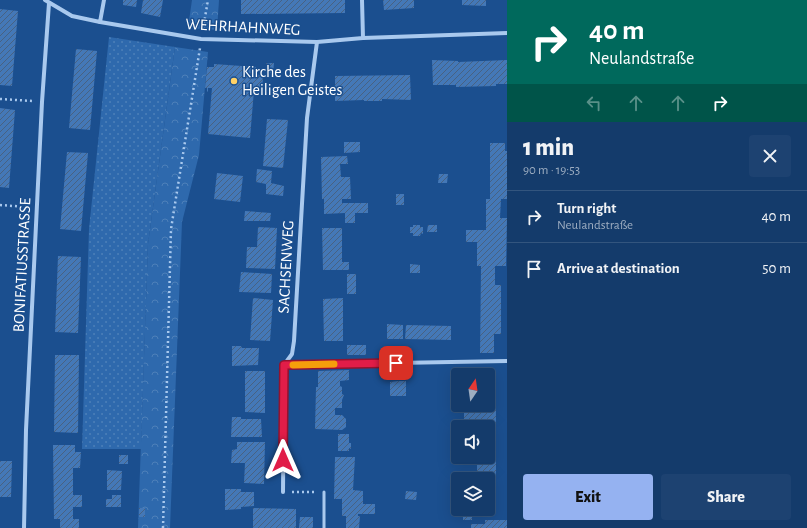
<!DOCTYPE html>
<html lang="en">
<head>
<meta charset="utf-8">
<style>
  :root { --surface:#143b6b; --page:#1d4271; --text:#f1f3f6; --muted:#9dadc1; --line:#33557e; --accent:#95b2f1 }
  body { margin:0; font-family:"Alegreya Sans",sans-serif; background:var(--page); color:var(--text); height:100vh; display:flex; flex-direction:column; font-size:15px; white-space:nowrap }
  * { box-sizing:border-box; margin:0 }
  p { font-size:13px; color:var(--muted) }
  .icon { flex:none; width:22px; height:22px; fill:none; stroke:currentColor; stroke-width:2; stroke-linecap:round; stroke-linejoin:round }
  .map { position:relative; flex:1; overflow:hidden }
  .panel { display:flex; flex-direction:column; background:var(--surface); width:300px }
  .panel>* { flex:none }
  .guide { background:#00695c; color:#fff; overflow:hidden }
  .needle { width:26px; rotate:13deg }
  .fabs { position:absolute; left:451px; top:368px; display:grid; gap:8px }
  .fabs a { display:grid; place-items:center; width:44px; height:44px; border-radius:4px; background:var(--surface); box-shadow:0 4px 16px #0002,0 0 0 1px var(--line); font-size:20px }
  .pin { position:absolute; display:grid; place-items:center; width:34px; height:34px; color:#fff; margin:-17px; border-radius:8px; box-shadow:0 2px 6px #0006 }
  .me { position:absolute; width:44px; margin:-22px; rotate:0deg; stroke-linejoin:round; filter:drop-shadow(0 0 3px #0008) }
  .turn { display:flex; align-items:center; gap:14px; height:84px; padding:0 16px; font-size:18px }
  .turn .icon { width:52px; height:52px; stroke-width:2.5 }
  .turn b { display:block; font-size:28px; line-height:34px }
  .lanes { display:flex; align-items:center; height:38px; padding:0 16px; background:#0003; justify-content:center; gap:20px; direction:ltr }
  .lanes .off { opacity:.35 }
  .round { display:grid; place-items:center; flex:none; width:42px; height:42px; border-radius:4px; background:var(--page) }
  .overview { display:flex; align-items:center; justify-content:space-between; height:68px; padding:0 16px }
  h1 { font-size:24px; font-weight:800; line-height:30px }
  .primary-button { display:flex; gap:8px; margin-top:auto; padding:8px 16px }
  .primary-button a { flex:1; height:46px; border-radius:4px; background:var(--accent); color:#111; font-size:16px; font-weight:800; line-height:46px; text-align:center }
  .primary-button a+a { background:var(--page); color:var(--text) }
  ul { padding:0; list-style:none }
  li { display:flex; align-items:center; gap:12px; height:52px; padding:0 16px; border-top:1px solid var(--line) }
  li div { flex:1 }
  li b { display:block; font-size:15px }
  li em { font-style:normal }
  main { display:flex; flex:1; min-height:0 }
  .map>svg:first-child { display:block }
</style>
</head>
<body>
<main>
<div class="map">
<svg width="507" height="528" viewBox="0 0 507 528">
  <defs>
    <pattern id="grass-dots" width="8" height="8" patternUnits="userSpaceOnUse"><rect width="8" height="8" fill="#2e69ad"/><path d="M2 2h.1M6 6h.1" fill="none" stroke="#4d80b9" stroke-width="1.8" stroke-linecap="round"/></pattern>
    <pattern id="forest-crowns" width="20" height="18" patternUnits="userSpaceOnUse"><rect width="20" height="18" fill="#2e69ad"/><path d="M2 6a3 3 0 1 1 6 0M12 15a3 3 0 1 1 6 0" fill="none" stroke="#4d80b9"/></pattern>
    <pattern id="building-hatch" width="6" height="6" patternUnits="userSpaceOnUse"><rect width="6" height="6" fill="#4478b7"/><path d="M-1 1l2-2M0 6l6-6M5 7l2-2" fill="none" stroke="#486282"/></pattern>
  </defs>
  <rect width="100%" height="100%" fill="#1b4f8f"/>
  <polygon fill="url(#grass-dots)" points="109,37 175,47 148,244 141,449 82,449 89,229"/>
  <g fill="url(#forest-crowns)">
    <polygon points="192,0 219,0 217,30 188,28"/>
    <polygon points="175,47 208,52 199,155 182,222 170,528 138,528 148,244"/>
  </g>
  <g fill="url(#building-hatch)">
    <polygon points="123,0 137,0 136,7 123,5"/>
    <polygon points="143,0 163,0 160,17 141,13"/>
    <polygon points="241,0 345,0 345,13 241,14"/>
    <polygon points="383,0 414,0 414,8 384,10"/>
    <polygon points="462,0 486,0 486,6 462,5"/>
    <polygon points="0,9 18,11 12,86 0,85"/>
    <polygon points="76,49 97,51 90,130 69,128"/>
    <polygon points="432,60 458,61 458,62 507,60 507,84 496,84 496,86 456,87 456,85 433,85"/>
    <polygon points="266,63 274,63 273,73 266,73"/>
    <polygon points="214,64 256,67 256,74 260,75 263,79 262,87 259,89 254,90 250,138 208,134 212,88 208,88 208,91 207,92 207,88 205,88 207,67 214,67"/>
    <polygon points="410,75 411,100 382,99 382,101 364,101 364,100 335,101 335,76"/>
    <polygon points="0,108 15,110 9,188 0,187"/>
    <polygon points="267,119 288,120 283,168 263,166"/>
    <polygon points="344,142 360,142 360,152 344,153"/>
    <polygon points="490,143 505,143 505,151 507,151 507,199 501,199 500,218 507,218 506,266 495,266 495,285 501,285 501,334 494,334 494,353 480,353 481,266 477,266 477,242 466,242 466,230 486,230 486,199 490,199"/>
    <polygon points="67,152 88,153 81,231 60,229"/>
    <polygon points="347,156 348,164 340,164 341,177 350,177 351,199 342,199 342,203 368,203 368,213 355,213 355,223 345,223 345,213 324,214 324,199 322,199 321,157"/>
    <polygon points="257,169 272,171 271,183 284,186 283,196 266,194 266,184 256,182"/>
    <polygon points="217,173 243,176 240,202 214,199"/>
    <polygon points="439,174 448,174 447,183 438,183"/>
    <rect x="396" y="194" width="8" height="11"/>
    <polygon points="245,211 271,213 270,221 244,221"/>
    <polygon points="413,225 420,225 420,227 423,227 423,234 421,233 420,236 413,236 413,233 410,233 410,227 413,227"/>
    <polygon points="428,225 437,225 437,232 427,232"/>
    <polygon points="258,227 277,228 275,269 246,268 247,247 257,247"/>
    <polygon points="322,228 342,228 342,262 349,262 349,270 323,270"/>
    <polygon points="58,256 81,257 78,333 55,332"/>
    <polygon points="410,264 420,265 420,273 410,273"/>
    <polygon points="241,272 272,274 271,293 239,292"/>
    <rect x="347" y="274" width="9" height="20"/>
    <polygon points="253,298 273,300 270,341 250,340"/>
    <polygon points="343,298 343,341 324,341 323,299"/>
    <polygon points="387,324 403,325 403,339 387,339"/>
    <polygon points="406,325 451,326 451,340 405,339"/>
    <rect x="347" y="345" width="19" height="10"/>
    <polygon points="232,346 241,346 242,348 259,348 258,365 232,366"/>
    <polygon points="55,355 79,355 78,433 54,432"/>
    <rect x="462" y="368" width="11" height="7"/>
    <polygon points="349,370 349,380 340,381 340,386 342,387 342,394 344,395 342,400 342,408 335,408 335,415 342,415 346,419 346,427 342,430 315,429 316,387 318,387 318,371"/>
    <polygon points="245,371 265,371 265,413 245,412"/>
    <polygon points="398,381 406,381 406,396 390,396 390,382"/>
    <polygon points="488,382 496,382 496,424 464,424 464,410 477,410 477,405 488,405"/>
    <polygon points="232,417 241,417 241,419 261,419 262,437 231,437"/>
    <polygon points="338,434 349,434 349,443 351,443 351,449 349,448 349,451 338,451"/>
    <polygon points="237,442 265,442 264,484 244,483 245,463 231,463 232,450 237,449"/>
    <polygon points="53,445 75,445 75,452 81,452 80,468 73,468 73,495 82,495 82,507 73,507 73,519 79,519 79,528 60,528 60,519 54,519"/>
    <polygon points="488,454 496,454 496,496 488,496 488,479 477,479 477,457 488,457"/>
    <rect x="119" y="455" width="9" height="9"/>
    <polygon points="335,457 355,457 353,490 363,491 363,504 375,504 375,514 358,514 358,516 360,516 359,528 346,528 346,516 342,516 342,499 334,499"/>
    <polygon points="0,461 12,461 11,497 0,497"/>
    <polygon points="107,470 122,471 121,490 107,490"/>
    <polygon points="225,489 241,489 241,492 254,492 254,506 241,507 241,509 225,510"/>
    <polygon points="406,491 417,492 416,500 405,499"/>
    <polygon points="112,495 121,495 121,507 106,507 106,499 112,499"/>
    <polygon points="450,502 458,502 458,509 486,509 486,517 472,517 472,520 463,520 463,510 450,510"/>
    <rect x="139" y="508" width="6" height="9"/>
    <polygon points="253,508 296,509 296,528 253,528"/>
    <polygon points="300,517 313,517 313,528 299,528"/>
    <polygon points="485,520 507,520 507,528 471,528 471,524 485,524"/>
  </g>
  <g fill="none" stroke-linecap="round" stroke-linejoin="round">
    <g stroke="#a9c9ee" stroke-width="2.5" stroke-dasharray="2 3" stroke-linecap="butt">
      <polyline points="203,29 208,0"/>
      <polyline points="0,99 33,101"/>
      <polyline points="0,205 27,207"/>
      <polyline points="292,492 315,492"/>
      <polyline points="163,528 171,229 200,48"/>
    </g>
    <polyline stroke="#a9c9ee" stroke-width="3" points="324,492 324,528"/>
    <g stroke="#a9c9ee" stroke-width="4">
      <polyline points="45,0 72,16 100,22 104,0"/>
      <polyline points="100,22 201,39 317,42 363,38 362,0"/>
      <polyline points="363,38 507,33"/>
      <polyline points="284,365 507,361"/>
      <polyline points="283,492 284,365 292,354 294,341 307,118 317,42"/>
      <polyline points="24,528 26,430 42,102 49,3"/>
    </g>
  </g>
  <g fill="none" stroke-linecap="round" stroke-linejoin="round">
    <g stroke="#92132f" stroke-width="10">
      <polyline id="route" points="283,460 284,365 396,363"/>
    </g>
    <use href="#route" stroke="#e11d48" stroke-width="7"/>
    <polyline stroke="#f59e0b" stroke-width="7" points="293,365 334,364"/>
  </g>
  <circle fill="#ffd166" stroke="#1b4f8f" stroke-width="1.5" cx="234" cy="81" r="4"/>
  <g text-anchor="middle" dominant-baseline="central" stroke-width="3" stroke-linejoin="round" paint-order="stroke">
    <g font-size="16" fill="#fff" stroke="#1b4f8f">
      <text transform="translate(243 27) rotate(3)">WEHRHAHNWEG</text>
      <text transform="translate(22 265) rotate(-87)">BONIFATIUSSTRASSE</text>
      <text transform="translate(286 267) rotate(-87)">SACHSENWEG</text>
    </g>
    <g font-size="16" fill="#fff" stroke="#1b4f8f" text-anchor="start">
      <text x="242" y="72">Kirche des<tspan x="242" dy="18">Heiligen Geistes</tspan></text>
    </g>
  </g>
</svg>
<div class="fabs">
<a><svg class="needle" viewBox="-14 -14 28 28"><path d="M0-13l5 13h-10z" fill="#e53935"/><path d="M0 13l5-13h-10z" fill="#9dadc1"/></svg></a>
<a><svg class="icon" aria-label="sound" viewBox="0 0 24 24"><path d="M4 9h4l5-4v14l-5-4H4zM17 9q2 3 0 6"/></svg></a>
<a><svg class="icon" aria-label="layers" viewBox="0 0 24 24"><path d="M12 4l9 5-9 5-9-5zM3 14l9 5 9-5"/></svg></a>
</div>
<div class="pin" style="left:396px;top:363px;background:#d93025"><svg class="icon" aria-label="arrive" viewBox="0 0 24 24"><path d="M6 21V4h12l-3 4 3 4H6"/></svg></div>
<svg class="me" style="left:283px;top:460px" viewBox="-20 -20 40 40"><path d="M0-17L14 15 0 8-14 15z" fill="#e11d48" stroke="#fff" stroke-width="4"/></svg>
</div>
<section class="panel">
<div class="guide">
<div class="turn"><svg class="icon" aria-label="right" viewBox="0 0 24 24"><path d="M7 20v-9h11M14 6l5 5-5 5"/></svg><div><b>40 m</b>Neulandstraße</div></div>
<div class="lanes"><svg class="icon off" aria-label="left" viewBox="0 0 24 24"><path d="M17 20v-9H6M10 6l-5 5 5 5"/></svg><svg class="icon off" aria-label="ahead" viewBox="0 0 24 24"><path d="M12 20V5M6 11l6-6 6 6"/></svg><svg class="icon off" aria-label="ahead" viewBox="0 0 24 24"><path d="M12 20V5M6 11l6-6 6 6"/></svg><svg class="icon" aria-label="right" viewBox="0 0 24 24"><path d="M7 20v-9h11M14 6l5 5-5 5"/></svg></div>
</div>
<div class="overview"><div><h1>1 min</h1><p>90 m · 19:53</p></div><a class="round"><svg class="icon" aria-label="close" viewBox="0 0 24 24"><path d="M6 6l12 12M18 6L6 18"/></svg></a></div>
<ul>
<li><svg class="icon" aria-label="right" viewBox="0 0 24 24"><path d="M7 20v-9h11M14 6l5 5-5 5"/></svg><div><b>Turn right</b><p>Neulandstraße</p></div><em>40 m</em></li>
<li><svg class="icon" aria-label="arrive" viewBox="0 0 24 24"><path d="M6 21V4h12l-3 4 3 4H6"/></svg><div><b>Arrive at destination</b></div><em>50 m</em></li>
</ul>
<div class="primary-button"><a>Exit</a><a>Share</a></div>
</section>
</main>
</body>
</html>
